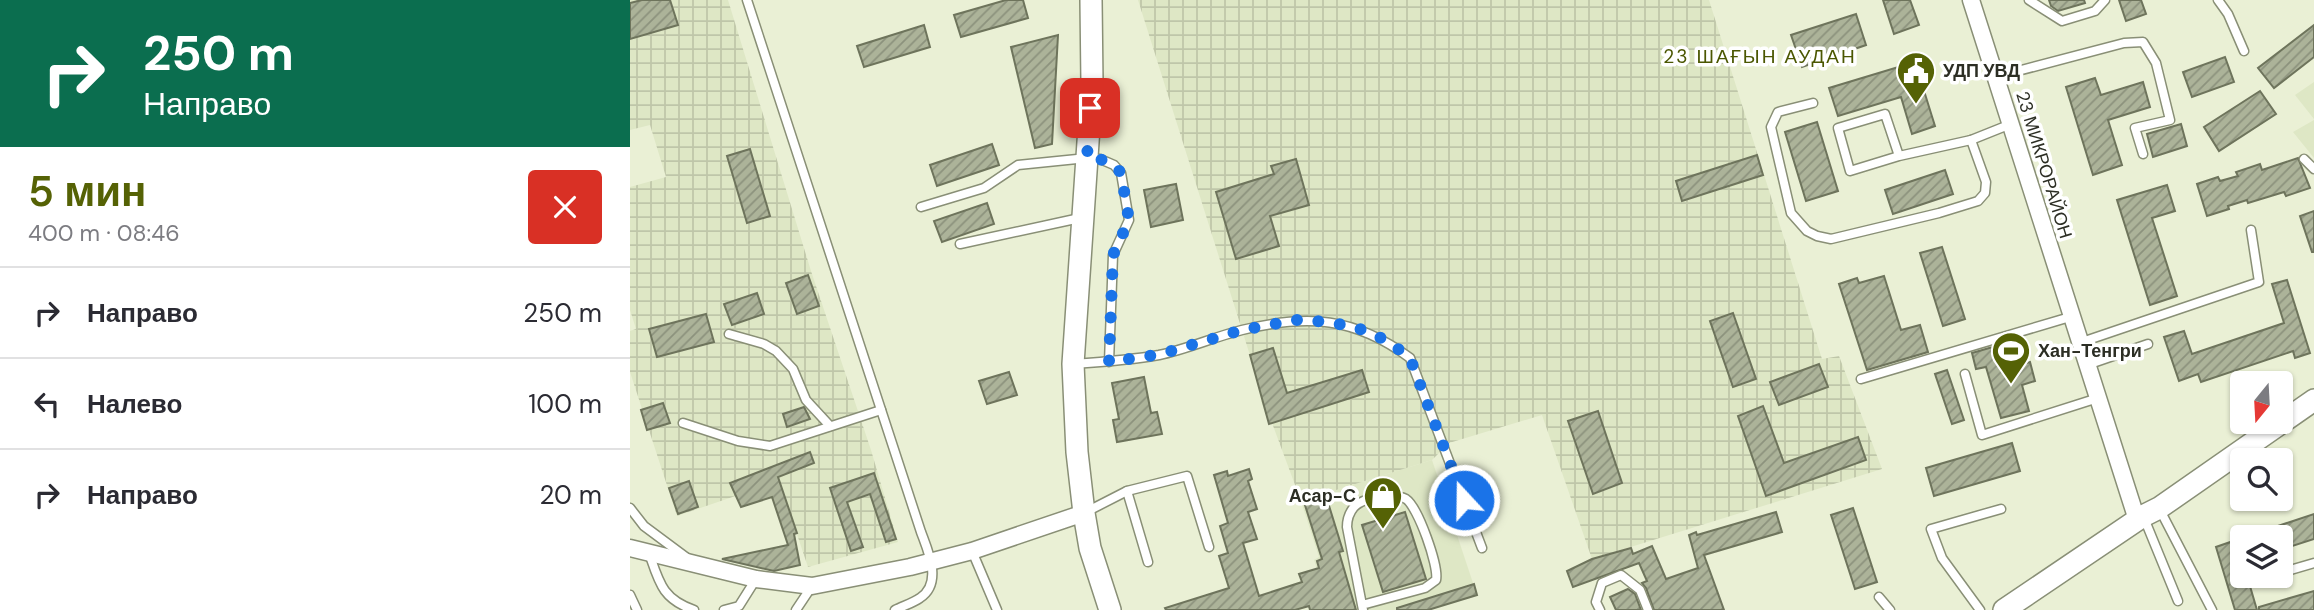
<!DOCTYPE html>
<html lang="ru">
<head>
<meta charset="utf-8">
<style>
  :root { --surface:#fff; --page:#f2f2f3; --text:#2b2b33; --muted:#7c7c81; --line:#e1e1e2; --accent:#556205 }
  body { margin:0; font-family:"DM Sans",sans-serif; background:var(--page); color:var(--text); height:100vh; display:flex; flex-direction:column; font-size:26px; white-space:nowrap }
  * { box-sizing:border-box; margin:0 }
  p { font-size:23px; color:var(--muted) }
  .icon { flex:none; width:38px; height:38px; fill:none; stroke:currentColor; stroke-width:2; stroke-linecap:round; stroke-linejoin:round }
  .map { position:relative; flex:1; overflow:hidden }
  .side { display:flex; flex-direction:column; background:var(--surface); width:630px }
  .side>* { flex:none }
  .guide { background:#0b6e4f; color:#fff; overflow:hidden }
  .needle { width:46px; rotate:198deg }
  .controls { position:absolute; left:1600px; top:371px; display:grid; gap:14px }
  .controls a { display:grid; place-items:center; width:63px; height:63px; border-radius:7px; background:var(--surface); box-shadow:0 2px 5px #0004; font-size:35px }
  .pin { position:absolute; display:grid; place-items:center; width:60px; height:60px; color:#fff; margin:-30px; border-radius:14px; box-shadow:0 4px 10px #0006 }
  .me { position:absolute; width:77px; margin:-38px; rotate:339deg; stroke-linejoin:round; filter:drop-shadow(0 0 5px #0008) }
  .turn { display:flex; align-items:center; gap:24px; height:147px; padding:0 28px; font-size:32px }
  .turn .icon { width:91px; height:91px; stroke-width:2.5 }
  .turn b { display:block; font-size:49px; line-height:60px }
  .round { display:grid; place-items:center; flex:none; width:74px; height:74px; border-radius:7px; background:var(--page) }
  .summary { display:flex; align-items:center; justify-content:space-between; height:119px; padding:0 28px }
  h1 { font-size:42px; font-weight:600; line-height:52px; color:var(--accent) }
  ul { padding:0; list-style:none }
  li { display:flex; align-items:center; gap:21px; height:91px; padding:0 28px; border-top:2px solid var(--line) }
  li div { flex:1 }
  li b { display:block; font-size:26px }
  li em { font-style:normal }
  main { display:flex; flex:1; min-height:0 }
  .map>svg:first-child { display:block }
</style>
</head>
<body>
<main>
<section class="side">
<div class="guide">
<div class="turn"><svg class="icon" aria-label="right" viewBox="0 0 24 24"><path d="M7 20v-9h11M14 6l5 5-5 5"/></svg><div><b>250 m</b>Направо</div></div>
</div>
<div class="summary"><div><h1>5 мин</h1><p>400 m · 08:46</p></div><a class="round" style="background:#d93025;color:#fff"><svg class="icon" aria-label="close" viewBox="0 0 24 24"><path d="M6 6l12 12M18 6L6 18"/></svg></a></div>
<ul>
<li><svg class="icon" aria-label="right" viewBox="0 0 24 24"><path d="M7 20v-9h11M14 6l5 5-5 5"/></svg><div><b>Направо</b></div><em>250 m</em></li>
<li><svg class="icon" aria-label="left" viewBox="0 0 24 24"><path d="M17 20v-9H6M10 6l-5 5 5 5"/></svg><div><b>Налево</b></div><em>100 m</em></li>
<li><svg class="icon" aria-label="right" viewBox="0 0 24 24"><path d="M7 20v-9h11M14 6l5 5-5 5"/></svg><div><b>Направо</b></div><em>20 m</em></li>
</ul>
</section>
<div class="map">
<svg width="1684" height="610" viewBox="0 0 1684 610">
  <defs>
    <pattern id="industrial-grid" width="8" height="8" patternUnits="userSpaceOnUse" patternTransform="scale(1.75)"><rect width="8" height="8" fill="#dee7c5"/><path d="M0 4h8M4 0v8" fill="none" stroke="#bfc6a9"/></pattern>
    <pattern id="building-hatch" width="6" height="6" patternUnits="userSpaceOnUse" patternTransform="scale(1.75)"><rect width="6" height="6" fill="#acb399"/><path d="M-1 1l2-2M0 6l6-6M5 7l2-2" fill="none" stroke="#8c927d"/></pattern>
  </defs>
  <rect width="100%" height="100%" fill="#eaf0d5"/>
  <g fill="#dee7c5">
    <polygon points="1684,82 1684,119 1665,95"/>
    <polygon points="1684,120 1684,158 1663,132"/>
    <polygon points="802,460 847,595 800,610 700,610 684,560 689,557 671,501"/>
  </g>
  <g fill="url(#industrial-grid)">
    <polygon points="0,0 98,0 181,271 241,450 268,542 178,567 149,481 47,516 0,372 0,331 6,329 0,310 0,187 36,177 20,125 0,130"/>
    <polygon points="508,0 1079,0 1192,359 1209,356 1252,469 962,559 912,415 819,443 802,460 671,501 642,423 639,424 631,401 634,400 612,330"/>
  </g>
  <g fill="url(#building-hatch)" stroke="#6e745c" stroke-width="2">
    <polygon points="12,0 40,0 48,25 0,39 0,3"/>
    <polygon points="376,0 393,0 398,18 331,37 324,15"/>
    <polygon points="1253,0 1280,0 1289,25 1264,34"/>
    <polygon points="1419,0 1454,0 1455,3 1428,11 1421,6"/>
    <polygon points="1489,0 1511,0 1516,14 1496,21"/>
    <polygon points="1226,14 1236,45 1172,67 1161,35"/>
    <polygon points="294,25 300,47 234,67 227,46"/>
    <polygon points="1684,25 1684,57 1644,88 1628,68"/>
    <polygon points="428,35 422,144 405,148 381,47"/>
    <polygon points="1595,57 1604,82 1562,97 1553,72"/>
    <polygon points="1285,62 1305,126 1282,134 1271,97 1208,116 1199,88"/>
    <polygon points="1465,78 1471,95 1513,82 1520,107 1478,120 1492,165 1463,175 1436,87"/>
    <polygon points="1630,91 1646,114 1589,151 1574,127"/>
    <polygon points="1187,122 1208,191 1176,201 1155,132"/>
    <polygon points="1551,124 1557,146 1523,157 1517,134"/>
    <polygon points="362,144 369,165 307,186 300,165"/>
    <polygon points="120,149 140,216 117,223 97,156"/>
    <polygon points="1127,155 1133,175 1052,201 1046,181"/>
    <polygon points="1668,158 1680,188 1656,196 1654,192 1618,203 1617,200 1598,206 1599,209 1577,216 1567,184 1588,177 1590,181 1608,176 1606,172 1630,164 1632,170"/>
    <polygon points="666,159 679,205 640,216 649,246 606,259 586,192 644,174 641,166"/>
    <polygon points="1315,170 1323,194 1263,214 1255,190"/>
    <polygon points="546,184 553,220 521,227 514,190"/>
    <polygon points="1537,185 1545,211 1522,218 1547,296 1520,305 1487,200"/>
    <polygon points="357,203 364,224 312,242 304,221"/>
    <polygon points="1684,211 1684,252 1682,252 1670,216"/>
    <polygon points="1312,247 1335,319 1313,326 1290,253"/>
    <polygon points="178,275 189,306 167,314 156,283"/>
    <polygon points="1254,276 1271,330 1290,325 1298,352 1237,370 1209,284 1227,278 1229,283"/>
    <polygon points="1657,280 1680,353 1665,358 1663,351 1571,382 1568,374 1549,381 1534,337 1554,331 1562,354 1654,323 1642,284"/>
    <polygon points="127,293 134,314 102,325 94,304"/>
    <polygon points="1103,313 1126,379 1103,387 1080,321"/>
    <polygon points="76,314 84,342 27,357 19,329"/>
    <polygon points="1380,342 1386,366 1400,362 1405,381 1392,385 1399,411 1371,418 1356,367 1346,369 1342,353"/>
    <polygon points="643,348 657,393 732,370 739,392 639,424 620,355"/>
    <polygon points="1189,364 1198,387 1149,405 1140,382"/>
    <polygon points="1317,370 1334,420 1322,424 1305,374"/>
    <polygon points="379,372 387,395 357,404 349,381"/>
    <polygon points="514,377 521,413 527,412 532,434 487,442 483,420 489,419 482,383"/>
    <polygon points="33,403 40,423 17,430 11,410"/>
    <polygon points="1133,406 1154,463 1228,437 1236,460 1136,496 1108,416"/>
    <polygon points="174,407 180,419 157,427 153,414"/>
    <polygon points="968,411 992,483 963,494 938,421"/>
    <polygon points="1382,443 1390,471 1304,496 1296,468"/>
    <polygon points="180,452 184,463 148,477 167,533 164,534 170,565 144,571 92,559 158,545 142,497 111,507 100,483"/>
    <polygon points="619,469 622,479 618,481 627,509 618,512 627,539 613,543 629,596 672,582 669,574 689,568 687,561 692,559 674,502 696,496 713,551 709,552 726,610 680,610 679,606 665,610 536,610 535,608 599,588 589,556 598,553 590,526 598,523 584,475 597,471 598,476"/>
    <polygon points="244,473 266,539 256,542 240,494 217,502 233,547 221,551 200,488"/>
    <polygon points="59,481 68,507 48,514 39,488"/>
    <polygon points="1223,508 1247,582 1225,589 1201,515"/>
    <polygon points="775,512 796,579 753,592 732,525"/>
    <polygon points="1146,512 1152,532 1074,555 1094,610 1024,610 1016,588 1012,583 1017,581 1009,563 943,587 937,571 962,559 1001,548 1003,554 1022,546 1036,579 1068,568 1059,535 1066,532 1067,535"/>
    <polygon points="1684,514 1684,539 1650,550 1650,537 1621,537 1621,535"/>
    <polygon points="1612,538 1612,576 1617,576 1627,610 1605,610 1586,547"/>
    <polygon points="844,584 847,595 798,610 767,610 767,608"/>
    <polygon points="998,589 1005,594 1011,610 986,610 980,597"/>
    <polygon points="1684,591 1684,610 1629,610 1629,607"/>
  </g>
  <g fill="none" stroke-linecap="round" stroke-linejoin="round">
    <g stroke="#898f76" stroke-width="11">
      <g id="lane">
        <path d="M117 0 291 532C298 551 313 583 290 598 283 603 273 606 265 610"/>
        <polyline points="1399,0 1432,21 1465,11 1475,0"/>
        <polyline points="1588,0 1598,14 1614,51"/>
        <polyline points="1365,77 1494,43 1513,42 1526,63 1540,120 1505,128 1513,154"/>
        <polyline points="1183,103 1148,112 1141,127 1161,213 1177,231 1187,236 1201,239 1309,213 1348,201 1355,193 1356,182 1341,140"/>
        <polyline points="1269,156 1255,114 1208,128 1220,171 1269,156 1341,140 1381,124"/>
        <polyline points="1674,159 1684,169"/>
        <polyline points="291,207 354,188 388,165 457,158 470,159 484,165 491,173 499,220 483,255 479,362"/>
        <polyline points="330,244 450,218"/>
        <polyline points="99,334 134,344 146,351 163,369 176,400 200,426"/>
        <polyline points="1449,343 1629,282 1621,230"/>
        <path d="M443 364C472 362 501 360 529 355 557 349 584 337 612 330 677 314 725 317 780 358L852 548"/>
        <polyline points="1457,365 1518,344"/>
        <polyline points="1335,374 1352,435 1468,398"/>
        <polyline points="1231,379 1440,317"/>
        <polyline points="53,423 108,441 140,446 251,410"/>
        <polyline points="497,491 518,562"/>
        <polyline points="0,508 14,526 57,558"/>
        <polyline points="1530,510 1582,610"/>
        <polyline points="456,512 497,491 557,476 579,547"/>
        <polyline points="1514,518 1548,601"/>
        <polyline points="342,551 367,610"/>
        <path d="M19 553C29 582 32 599 64 610"/>
        <polyline points="1650,573 1684,563"/>
        <polyline points="1634,578 1642,576"/>
        <polyline points="0,595 7,610"/>
        <polyline points="1249,597 1260,610"/>
        <path d="M732 605 795 588 806 580C809 566 788 507 776 499 764 492 734 497 724 507 719 513 717 519 717 527L732 605 733 610"/>
        <polyline points="94,610 109,606 126,579"/>
        <polyline points="166,610 182,586"/>
        <polyline points="970,610 966,602 972,583 991,575 1010,590 1018,610"/>
        <polyline points="1350,610 1312,558 1301,529 1371,509"/>
      </g>
    </g>
    <g stroke="#898f76" stroke-width="19">
      <g id="street">
        <polyline points="1341,0 1507,520"/>
        <polyline points="0,548 126,579 182,586 280,567 342,551 454,513"/>
      </g>
    </g>
    <g stroke="#898f76" stroke-width="24">
      <g id="secondary">
        <polyline points="461,0 462,83 443,364 447,452 454,513 460,548 480,610"/>
        <polyline points="1374,610 1513,516 1529,508 1684,400"/>
      </g>
    </g>
    <use href="#lane" stroke="#fff" stroke-width="8"/>
    <use href="#street" stroke="#fff" stroke-width="16"/>
    <use href="#secondary" stroke="#fff" stroke-width="21"/>
  </g>
  <g fill="none" stroke-linecap="round" stroke-linejoin="round">
    <polyline stroke="#1a73e8" stroke-width="12" stroke-dasharray="0 21.6" points="460,108 457,158 470,159 484,165 491,173 499,220 483,255 479,362 531,354 612,330 672,319 723,326 756,340 780,358 834,500"/>
  </g>
  <defs>
    <g id="civic-pin" transform="scale(2.0125)"><path d="M0 17L-7.5 6A9.5 9.5 0 1 1 7.5 6Z" fill="#556205" stroke="#fff"/><path d="M-.6-6.5H3V-4.5H.6V-3L4-1V1h2V6H-6V1h2V-1L-.6-3ZM-1.2 2.5V6h2.4V2.5Z" fill="#fff"/></g>
    <g id="stadium-pin" transform="scale(2.0125)"><path d="M0 17L-7.5 6A9.5 9.5 0 1 1 7.5 6Z" fill="#556205" stroke="#fff"/><path d="M0-5a6.5 5 0 1 0 0 10a6.5 5 0 1 0 0-10ZM-3.5-1.8h7v3.6h-7Z" fill="#fff"/></g>
    <g id="shop-pin" transform="scale(2.0125)"><path d="M0 17L-7.5 6A9.5 9.5 0 1 1 7.5 6Z" fill="#556205" stroke="#fff"/><path d="M-5-2.5h2.3a2.7 3.5 0 0 1 5.4 0H5L5.5 6h-11ZM-1.5-2.5h3a1.5 2.3 0 0 0-3 0Z" fill="#fff"/></g>
  </defs>
  <g fill-rule="evenodd">
    <use href="#civic-pin" x="1286" y="71"/>
    <use href="#stadium-pin" x="1381" y="351"/>
    <use href="#shop-pin" x="753" y="496"/>
  </g>
  <g text-anchor="middle" dominant-baseline="central" stroke-width="7" stroke-linejoin="round" paint-order="stroke">
    <g font-size="18" font-weight="bold" fill="#2c2e24" stroke="#fff" text-anchor="start">
      <text x="1313" y="71">УДП УВД</text>
      <text x="1408" y="351">Хан-Тенгри</text>
      <text x="726" y="496" text-anchor="end">Асар-С</text>
    </g>
    <g font-size="18" fill="#2c2e24" stroke="#fff">
      <text transform="translate(1414 165) rotate(73)">23 МИКРОРАЙОН</text>
    </g>
    <g font-size="19" letter-spacing="2" fill="#4b5702" stroke="#fff">
      <text x="1130" y="56">23 ШАҒЫН АУДАН</text>
    </g>
  </g>
</svg>
<div class="controls">
<a><svg class="needle" viewBox="-14 -14 28 28"><path d="M0-13l5 13h-10z" fill="#e53935"/><path d="M0 13l5-13h-10z" fill="#7c7c81"/></svg></a>
<a><svg class="icon" aria-label="search" viewBox="0 0 24 24"><circle cx="10" cy="10" r="6"/><path d="M15 15l6 6"/></svg></a>
<a><svg class="icon" aria-label="layers" viewBox="0 0 24 24"><path d="M12 4l9 5-9 5-9-5zM3 14l9 5 9-5"/></svg></a>
</div>
<div class="pin" style="left:460px;top:108px;background:#d93025"><svg class="icon" aria-label="arrive" viewBox="0 0 24 24"><path d="M6 21V4h12l-3 4 3 4H6"/></svg></div>
<svg class="me" style="left:834px;top:500px" viewBox="-20 -20 40 40"><circle r="17" fill="#1a73e8" stroke="#fff" stroke-width="3"/><path d="M0-11L8 9 0 5-8 9z" fill="#fff"/></svg>
</div>
</main>
</body>
</html>
